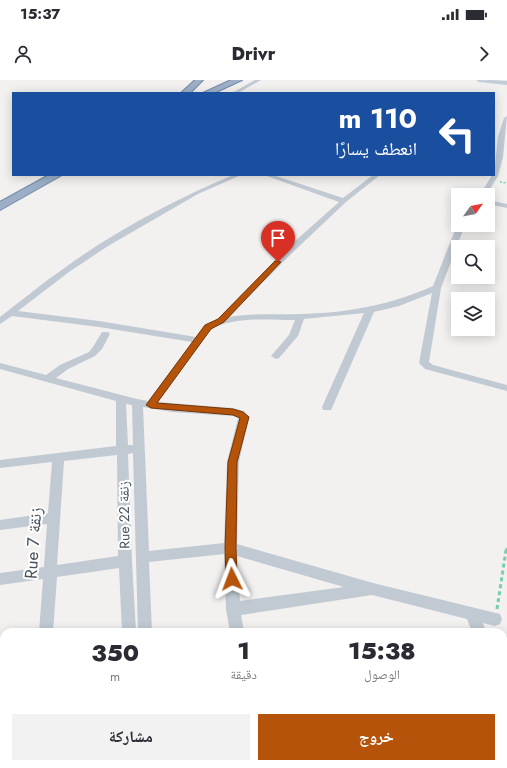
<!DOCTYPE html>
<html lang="ar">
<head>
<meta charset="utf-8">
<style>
  :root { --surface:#fff; --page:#f2f2f3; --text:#2b2b33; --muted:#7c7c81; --accent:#b45309 }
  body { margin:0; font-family:Jost,"Noto Naskh Arabic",sans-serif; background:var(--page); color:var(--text); direction:rtl; height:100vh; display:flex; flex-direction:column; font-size:15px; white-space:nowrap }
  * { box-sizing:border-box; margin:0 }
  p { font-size:13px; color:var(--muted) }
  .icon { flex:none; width:22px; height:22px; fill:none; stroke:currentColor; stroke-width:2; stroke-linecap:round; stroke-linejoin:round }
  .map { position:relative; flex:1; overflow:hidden; direction:ltr }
  .sheet { position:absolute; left:0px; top:548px; width:507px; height:140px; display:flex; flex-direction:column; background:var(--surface); border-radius:12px 12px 0 0; box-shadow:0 2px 10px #0003; direction:rtl }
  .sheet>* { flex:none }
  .banner { position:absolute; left:12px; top:12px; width:483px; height:84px; border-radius:0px; box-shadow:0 2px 10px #0003; direction:rtl; background:#1a4fa0; color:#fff; overflow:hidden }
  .needle { width:26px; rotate:57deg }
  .fabs { position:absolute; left:451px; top:108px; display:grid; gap:8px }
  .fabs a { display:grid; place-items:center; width:44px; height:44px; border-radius:0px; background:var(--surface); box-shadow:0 2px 10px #0003; font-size:20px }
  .pin { position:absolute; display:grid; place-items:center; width:34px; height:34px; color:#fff; margin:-41px -17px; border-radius:50% 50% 50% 0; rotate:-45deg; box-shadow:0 0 4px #0007 }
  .pin .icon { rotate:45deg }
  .me { position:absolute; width:44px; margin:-22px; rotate:357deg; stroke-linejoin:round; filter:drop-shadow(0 0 3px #0008) }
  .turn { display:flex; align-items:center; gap:14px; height:84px; padding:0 12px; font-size:18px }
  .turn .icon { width:52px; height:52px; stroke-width:2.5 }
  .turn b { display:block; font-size:28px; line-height:34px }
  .eta { display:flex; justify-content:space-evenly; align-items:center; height:68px; text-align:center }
  .eta b { font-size:24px; font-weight:800; line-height:28px }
  .action { display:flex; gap:8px; margin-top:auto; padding:8px 12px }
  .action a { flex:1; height:46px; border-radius:0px; background:var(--accent); color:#fff; font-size:16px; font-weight:800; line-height:46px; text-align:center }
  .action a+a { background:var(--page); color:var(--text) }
  .status { display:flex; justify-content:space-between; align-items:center; height:28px; padding:0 20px; background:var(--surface); direction:ltr }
  .status svg { height:11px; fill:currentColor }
  header { display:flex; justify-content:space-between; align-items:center; height:52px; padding:0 12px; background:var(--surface); font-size:18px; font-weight:800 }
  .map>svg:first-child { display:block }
</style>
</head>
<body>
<div class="status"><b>15:37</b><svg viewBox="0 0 49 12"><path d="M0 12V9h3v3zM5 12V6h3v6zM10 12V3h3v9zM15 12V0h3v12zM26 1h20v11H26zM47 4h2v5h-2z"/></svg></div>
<header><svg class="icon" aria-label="forward" viewBox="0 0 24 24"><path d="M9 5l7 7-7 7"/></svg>Drivr<svg class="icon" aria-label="person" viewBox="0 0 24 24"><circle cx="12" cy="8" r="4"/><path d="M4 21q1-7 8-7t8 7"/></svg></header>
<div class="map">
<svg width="507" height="688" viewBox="0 0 507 688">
  <rect width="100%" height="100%" fill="#f3f0f0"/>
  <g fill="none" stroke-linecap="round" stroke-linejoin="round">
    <g stroke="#738bab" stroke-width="2">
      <g id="trunk">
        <polygon points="195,0 203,0 190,13 181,13"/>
        <polygon points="231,0 242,0 214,13 203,13"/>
        <polygon points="49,95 62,95 0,130 0,122"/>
      </g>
    </g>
    <polyline stroke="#76cfa8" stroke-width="1.5" stroke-dasharray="2 1.5" stroke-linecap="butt" points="500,102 507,103"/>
    <polyline stroke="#76cfa8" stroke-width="2" stroke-dasharray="3 2" stroke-linecap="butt" points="506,471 507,467"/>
    <polyline stroke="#76cfa8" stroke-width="3" stroke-dasharray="4 3" stroke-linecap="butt" points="497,529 506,470"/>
    <polygon fill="#c1cad2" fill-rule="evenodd" points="486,0 507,1 507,3 487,1"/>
    <g fill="#c1cad2" fill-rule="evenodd">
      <polygon points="255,0 261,0 238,13 232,13"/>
      <polygon points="507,36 503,77 498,96 486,115 480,115 492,95 494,95 498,57 504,38"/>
      <path d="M233 95H241L198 114 108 166 69 192 18 231 99 241 196 257 205 245 217 240 285 170 339 122 264 95H273L343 118 373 95H380L346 122 291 174 229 237C253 233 276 235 300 234 346 233 391 225 433 206L457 145H465L441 208 429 282 433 285 507 305V311L425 289 419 283 432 213 399 226 374 232 331 330H323L322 327 364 233 304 239 298 256 279 278 276 279 271 276 289 255 295 240C268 240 237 236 211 249L158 322 233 328 244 331 249 337 239 382 237 464 373 503 500 534 502 539 500 544 495 546 483 543 486 552H472L467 539 372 515 241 535 244 552H230L226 529 224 474 149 482 152 552H138L133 373 128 374 132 481 136 552H122L119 488 57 497 53 552H39L43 499 0 505V493L44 487 47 444 0 450V440L48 433 52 382 0 388V380L116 366V321L0 289V283L46 295 60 285 89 272 93 267 102 252H108L110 254 102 269 95 276 68 289 56 298 137 319 148 321 192 262 99 247 12 236 0 244V237C21 221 41 204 63 189 113 152 176 119 233 95ZM126 324 132 325 133 365H128ZM143 327 172 332 233 336 238 338 227 382 224 463 149 471ZM117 375 118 476 57 485 64 381ZM237 476 344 507 240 521Z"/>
      <polygon points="488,120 507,124 507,128 488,124"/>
      <polygon points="4,574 4,590 0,591 0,575"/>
      <polygon points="503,600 507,602 507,625 503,623"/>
      <polygon points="4,653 4,669 0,670 0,654"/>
      <rect x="126" y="684" width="18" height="4"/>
      <rect x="144" y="684" width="18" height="4"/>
    </g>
    <polygon fill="#c3ccd9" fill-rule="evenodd" points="476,0 507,1 507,5 479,2"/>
    <use href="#trunk" fill="#9cafc7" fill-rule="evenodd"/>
  </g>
  <polygon fill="#b45309" stroke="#753606" points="275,181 281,182 224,242 211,249 157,323 233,329 243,332 249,337 237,382 236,468 237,499 236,502 232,504 228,502 226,499 225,468 228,382 240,338 233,335 151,328 146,325 205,245 218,239"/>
  <g text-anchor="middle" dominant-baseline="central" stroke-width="4" stroke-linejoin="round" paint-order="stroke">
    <g font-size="14" fill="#48525e" stroke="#fff">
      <text transform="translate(124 435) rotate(-91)">Rue 22 زنقة</text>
    </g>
    <g font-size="17" fill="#48525e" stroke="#fff">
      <text transform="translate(33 463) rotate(-86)">Rue 7 زنقة</text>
    </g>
  </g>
</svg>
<div class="fabs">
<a><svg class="needle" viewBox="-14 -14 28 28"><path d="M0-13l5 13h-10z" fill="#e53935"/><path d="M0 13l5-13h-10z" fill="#7c7c81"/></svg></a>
<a><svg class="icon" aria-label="search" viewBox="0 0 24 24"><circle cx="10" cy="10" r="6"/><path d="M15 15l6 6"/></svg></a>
<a><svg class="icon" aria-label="layers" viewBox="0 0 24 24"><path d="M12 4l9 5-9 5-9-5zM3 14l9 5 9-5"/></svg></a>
</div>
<div class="pin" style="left:278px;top:182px;background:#d93025"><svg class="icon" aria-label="arrive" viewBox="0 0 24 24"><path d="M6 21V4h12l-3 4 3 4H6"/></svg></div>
<svg class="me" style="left:232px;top:499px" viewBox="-20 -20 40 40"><path d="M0-17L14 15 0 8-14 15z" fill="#b45309" stroke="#fff" stroke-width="4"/></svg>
<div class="banner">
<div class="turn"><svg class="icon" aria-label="left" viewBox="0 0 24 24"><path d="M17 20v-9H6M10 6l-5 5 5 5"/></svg><div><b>110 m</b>انعطف يسارًا</div></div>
</div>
<section class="sheet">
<div class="eta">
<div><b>15:38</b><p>الوصول</p></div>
<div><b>1</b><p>دقيقة</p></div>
<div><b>350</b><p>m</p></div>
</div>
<div class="action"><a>خروج</a><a>مشاركة</a></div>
</section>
</div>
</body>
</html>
